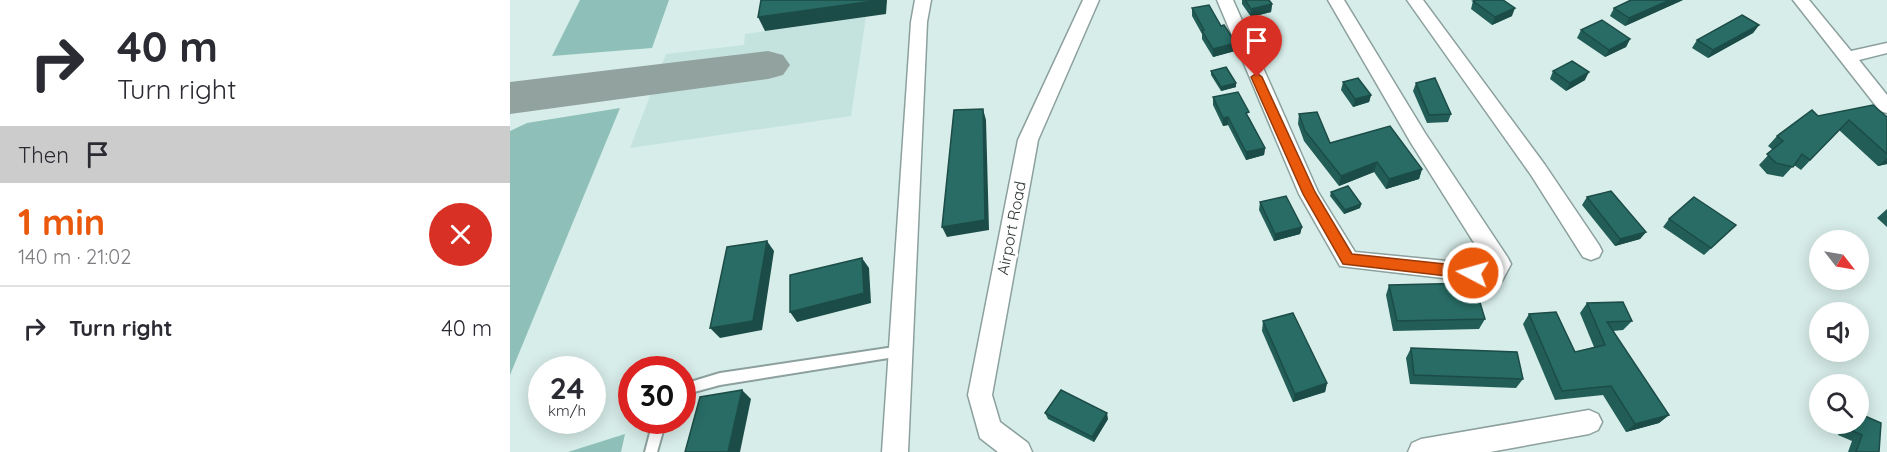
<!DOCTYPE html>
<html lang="en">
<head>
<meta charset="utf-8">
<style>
  :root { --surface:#fff; --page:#f2f2f3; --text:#2b2b33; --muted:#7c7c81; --line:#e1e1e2; --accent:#ea580c }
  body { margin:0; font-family:Quicksand,sans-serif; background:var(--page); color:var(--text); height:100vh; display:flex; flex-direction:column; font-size:22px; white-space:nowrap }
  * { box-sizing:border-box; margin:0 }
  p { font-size:20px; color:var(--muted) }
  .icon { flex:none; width:33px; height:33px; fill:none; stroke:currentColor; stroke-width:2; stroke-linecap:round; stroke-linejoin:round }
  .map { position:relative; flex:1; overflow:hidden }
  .drawer { display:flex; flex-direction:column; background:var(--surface); width:510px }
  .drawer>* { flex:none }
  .hud { background:#fff; color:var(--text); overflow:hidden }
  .needle { width:39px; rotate:121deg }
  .buttons { position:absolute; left:1299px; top:230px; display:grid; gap:12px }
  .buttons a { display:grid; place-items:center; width:60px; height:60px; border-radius:50%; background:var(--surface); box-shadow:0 3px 15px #0003; font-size:30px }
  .speed { position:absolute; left:18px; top:356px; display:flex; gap:12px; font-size:30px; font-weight:700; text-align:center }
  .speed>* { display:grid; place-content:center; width:78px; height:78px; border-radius:50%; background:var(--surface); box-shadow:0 3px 15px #0003; line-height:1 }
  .speed small { font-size:15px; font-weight:400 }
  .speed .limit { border:9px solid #d22; background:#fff; color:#111 }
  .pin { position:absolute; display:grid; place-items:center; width:51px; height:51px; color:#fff; margin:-62px -26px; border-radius:50% 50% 50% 0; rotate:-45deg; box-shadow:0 0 6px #0007 }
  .pin .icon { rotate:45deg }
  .me { position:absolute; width:66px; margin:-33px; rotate:276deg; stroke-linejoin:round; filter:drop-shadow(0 0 4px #0008) }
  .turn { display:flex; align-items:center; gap:21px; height:126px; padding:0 18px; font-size:27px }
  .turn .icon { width:78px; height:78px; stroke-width:2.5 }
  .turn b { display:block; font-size:42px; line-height:51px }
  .then { display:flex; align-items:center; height:57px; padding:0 18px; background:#0003; gap:12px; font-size:22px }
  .round { display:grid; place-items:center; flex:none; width:63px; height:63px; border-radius:32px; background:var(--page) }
  .headline { display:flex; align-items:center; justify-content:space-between; height:102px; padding:0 18px }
  h1 { font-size:36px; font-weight:800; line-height:45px; color:var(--accent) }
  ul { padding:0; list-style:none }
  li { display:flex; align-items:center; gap:18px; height:84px; padding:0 18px; border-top:2px solid var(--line) }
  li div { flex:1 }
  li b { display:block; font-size:22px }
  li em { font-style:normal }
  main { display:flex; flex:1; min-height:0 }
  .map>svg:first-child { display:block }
</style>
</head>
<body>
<main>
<section class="drawer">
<div class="hud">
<div class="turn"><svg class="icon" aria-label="right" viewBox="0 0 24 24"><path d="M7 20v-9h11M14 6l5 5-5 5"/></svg><div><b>40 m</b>Turn right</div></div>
<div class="then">Then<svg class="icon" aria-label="arrive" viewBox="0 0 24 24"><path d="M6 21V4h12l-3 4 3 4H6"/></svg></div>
</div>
<div class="headline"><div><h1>1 min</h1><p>140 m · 21:02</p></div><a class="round" style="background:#d93025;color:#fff"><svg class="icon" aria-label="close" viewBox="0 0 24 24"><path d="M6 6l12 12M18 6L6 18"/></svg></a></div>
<ul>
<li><svg class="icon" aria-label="right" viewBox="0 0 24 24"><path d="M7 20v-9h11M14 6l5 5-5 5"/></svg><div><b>Turn right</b></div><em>40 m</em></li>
</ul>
</section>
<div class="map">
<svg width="1377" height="452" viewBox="0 0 1377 452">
  <rect width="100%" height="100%" fill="#d7ede9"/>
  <polygon fill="#c4e3df" points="356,17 341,116 120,148 156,54 234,45 235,34"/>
  <g fill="#8ec0b9">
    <polygon points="70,0 159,0 142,48 42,56"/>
    <polygon points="110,108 0,375 0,131 17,123"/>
    <polygon points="115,434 111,452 58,452"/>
  </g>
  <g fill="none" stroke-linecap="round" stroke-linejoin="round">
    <polygon fill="#92a29f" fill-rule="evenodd" points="258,51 273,55 280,65 273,75 258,79 0,114 0,82"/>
    <g stroke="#8ca09d" stroke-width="4">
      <g id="service">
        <polygon points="391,346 395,347 397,351 395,355 391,356 210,385 184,392 172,400 172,386 177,383 210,373"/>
        <polygon points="145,420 158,420 153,431 147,452 135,452 141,429"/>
      </g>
    </g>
    <g stroke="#8ca09d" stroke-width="3">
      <g id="minor">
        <polygon points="405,0 421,0 417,22 398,452 372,452 401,22"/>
        <polygon points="573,0 589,0 528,140 482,395 490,422 518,443 522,452 488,452 470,438 458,395 508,140"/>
        <polygon points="707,0 723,0 808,192 845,252 978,265 901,143 818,0 834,0 915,133 998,258 1001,264 992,281 984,284 830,266 789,194"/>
        <polygon points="897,0 913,0 1035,165 1089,245 1092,251 1089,257 1081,260 1073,257 1021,175"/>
        <polygon points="1283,0 1299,0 1341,51 1377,43 1377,53 1349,60 1377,95 1377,113 1370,111"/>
        <polygon points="1079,410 1088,414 1092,422 1088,430 1079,434 980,452 898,452 902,443 911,439"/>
      </g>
    </g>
    <use href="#service" fill="#fff" fill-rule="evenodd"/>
    <use href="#minor" fill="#fff" fill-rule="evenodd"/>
  </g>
  <g fill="#225d57">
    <polygon points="732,0 759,0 762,4 761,12 741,17 732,4"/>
    <polygon points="1173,0 1115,26 1100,16 1104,8"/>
    <polygon points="963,1 1002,16 982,25 961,9"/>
    <polygon points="682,8 711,26 726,43 725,51 703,57 692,39 692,34 682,16"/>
    <polygon points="1249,25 1243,33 1198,58 1182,48 1187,40"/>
    <polygon points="1071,30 1120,39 1116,47 1095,57 1067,38"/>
    <polygon points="701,71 726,87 711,91 701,75"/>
    <polygon points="1043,71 1075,80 1056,91 1040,79"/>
    <polygon points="833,82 861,95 859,102 843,107 831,90"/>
    <polygon points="906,83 941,114 938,122 917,123 903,91"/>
    <polygon points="703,97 739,117 755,148 754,155 736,160 718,125 713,126 703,105"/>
    <polygon points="789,114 820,143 912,169 909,179 876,189 864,172 829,186 794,141 788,124"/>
    <polygon points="1308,116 1377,117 1377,164 1368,166 1329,130 1291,170 1284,165 1273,177 1257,174 1249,165 1263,150 1258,146 1267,136"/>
    <polygon points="821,192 851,204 850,208 834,214 820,196"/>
    <polygon points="1077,197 1136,232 1130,239 1105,246 1072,205"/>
    <polygon points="750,202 792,227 790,234 764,241 749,210"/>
    <polygon points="1377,209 1377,227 1367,218"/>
    <polygon points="1159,219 1226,225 1194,255 1153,227"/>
    <polygon points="879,285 975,319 969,329 883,331 876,295"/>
    <polygon points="1077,303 1122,321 1113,330 1103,331 1159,415 1149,423 1116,432 1093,395 1045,400 1013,324 1019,314 1065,352 1084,347 1070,313"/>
    <polygon points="753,321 817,383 815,392 783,402 752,331"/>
    <polygon points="901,348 1013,379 1006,388 900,384 896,358"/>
    <polygon points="535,413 598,419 584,442 538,419"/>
    <polygon points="1330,423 1348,423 1369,452 1338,452 1342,441 1328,435"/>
  </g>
  <g fill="#1c4c47">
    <polygon points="371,0 377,0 376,14 255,31 248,17"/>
    <polygon points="1160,0 1173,0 1115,26 1119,18"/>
    <polygon points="762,4 761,12 741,17 741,9"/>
    <polygon points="1005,8 1002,16 982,25 985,17"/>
    <polygon points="1249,25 1243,33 1198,58 1203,50"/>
    <polygon points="1120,39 1116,47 1095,57 1099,50"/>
    <polygon points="726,43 725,51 703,57 703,49"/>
    <polygon points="1079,72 1075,80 1056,91 1060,83"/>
    <polygon points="726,83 726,87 711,91 711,87"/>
    <polygon points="861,95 859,102 843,107 845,99"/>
    <polygon points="473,109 476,120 479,230 437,237 432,227"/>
    <polygon points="718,117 718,125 713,126 713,118"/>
    <polygon points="755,148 754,155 736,160 736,152"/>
    <polygon points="1377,158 1377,164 1368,166"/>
    <polygon points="867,162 864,172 829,186 831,176"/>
    <polygon points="912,169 909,179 876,189 879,179"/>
    <polygon points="851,204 850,208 834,214 835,210"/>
    <polygon points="792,227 790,234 764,241 765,234"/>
    <polygon points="1136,232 1130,239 1105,246 1110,239"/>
    <polygon points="257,241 264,251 252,330 210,338 200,328"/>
    <polygon points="352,258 359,268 361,303 287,322 280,312"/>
    <polygon points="817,383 815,392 783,402 785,394"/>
    <polygon points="232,390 241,399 230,452 218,452"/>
    <polygon points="597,413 598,419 584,442 582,437"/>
    <polygon points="1159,415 1149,423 1116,432 1125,424"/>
  </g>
  <g fill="#286c65" stroke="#1c4c47" stroke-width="1.5">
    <polygon points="251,0 371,0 248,17"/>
    <polygon points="735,0 759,0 762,4 741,9"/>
    <polygon points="967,0 993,0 1005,8 985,17 963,1"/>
    <polygon points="1121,0 1160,0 1119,18 1104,8"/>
    <polygon points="699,5 711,26 714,25 726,43 703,49 692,31 694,30 682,8"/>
    <polygon points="1232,15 1249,25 1203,50 1187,40"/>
    <polygon points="1092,20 1120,39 1099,50 1071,30"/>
    <polygon points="1062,61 1079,72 1060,83 1043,71"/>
    <polygon points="716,67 726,83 711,87 701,71"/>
    <polygon points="848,78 861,95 845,99 833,82"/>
    <polygon points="925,78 941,114 919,115 906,83"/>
    <polygon points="728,92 739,112 736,113 755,148 736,152 718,117 713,118 703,97"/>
    <polygon points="1363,105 1377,117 1377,154 1339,120 1300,160 1292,154 1283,167 1266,163 1257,154 1273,141 1267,136 1302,110 1308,116"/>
    <polygon points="473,109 475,220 432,227 444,110"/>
    <polygon points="807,112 820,143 880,126 912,169 879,179 867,162 831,176 795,131 789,114"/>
    <polygon points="838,186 851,204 835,210 821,192"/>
    <polygon points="1101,191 1136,232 1110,239 1077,197"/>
    <polygon points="776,196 792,227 765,234 750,202"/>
    <polygon points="1184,197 1226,225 1201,248 1159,219"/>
    <polygon points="257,241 243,321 200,328 217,247"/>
    <polygon points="352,258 354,293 280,312 280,275"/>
    <polygon points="964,283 975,319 887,321 879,285"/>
    <polygon points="1113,302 1122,321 1097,322 1159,415 1125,424 1101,386 1052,391 1019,314 1046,312 1065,352 1095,345 1077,303"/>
    <polygon points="783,313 817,383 785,394 753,321"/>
    <polygon points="901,348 1007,352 1013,379 904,375"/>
    <polygon points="232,390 218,452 175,452 190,397"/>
    <polygon points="551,390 597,413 582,437 535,413"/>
    <polygon points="1348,413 1371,423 1369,452 1346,452 1352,435 1338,429 1339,423 1348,423"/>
  </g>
  <polygon fill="#ea580c" stroke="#983908" stroke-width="1.5" points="747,73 752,77 805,192 842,254 963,267 968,269 970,273 968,277 963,279 833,264 793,194 741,77"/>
  <g text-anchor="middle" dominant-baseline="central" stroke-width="6" stroke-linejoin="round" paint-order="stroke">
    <g font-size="16" fill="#313938" stroke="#fff">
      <text transform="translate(501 228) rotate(-79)">Airport Road</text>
    </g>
  </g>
</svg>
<div class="buttons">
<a><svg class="needle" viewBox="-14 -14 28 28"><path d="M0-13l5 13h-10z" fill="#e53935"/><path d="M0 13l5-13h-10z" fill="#7c7c81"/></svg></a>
<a><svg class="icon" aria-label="sound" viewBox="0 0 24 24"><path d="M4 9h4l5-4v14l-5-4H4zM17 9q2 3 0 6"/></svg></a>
<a><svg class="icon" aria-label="search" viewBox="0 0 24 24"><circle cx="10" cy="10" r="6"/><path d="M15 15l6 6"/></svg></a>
</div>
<div class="speed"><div>24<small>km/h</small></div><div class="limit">30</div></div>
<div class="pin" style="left:747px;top:77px;background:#d93025"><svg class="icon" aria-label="arrive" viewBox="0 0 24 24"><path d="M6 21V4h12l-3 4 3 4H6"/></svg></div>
<svg class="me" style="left:963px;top:273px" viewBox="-20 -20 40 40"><circle r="17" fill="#ea580c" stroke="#fff" stroke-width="3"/><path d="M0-11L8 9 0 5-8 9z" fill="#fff"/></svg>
</div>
</main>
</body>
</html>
